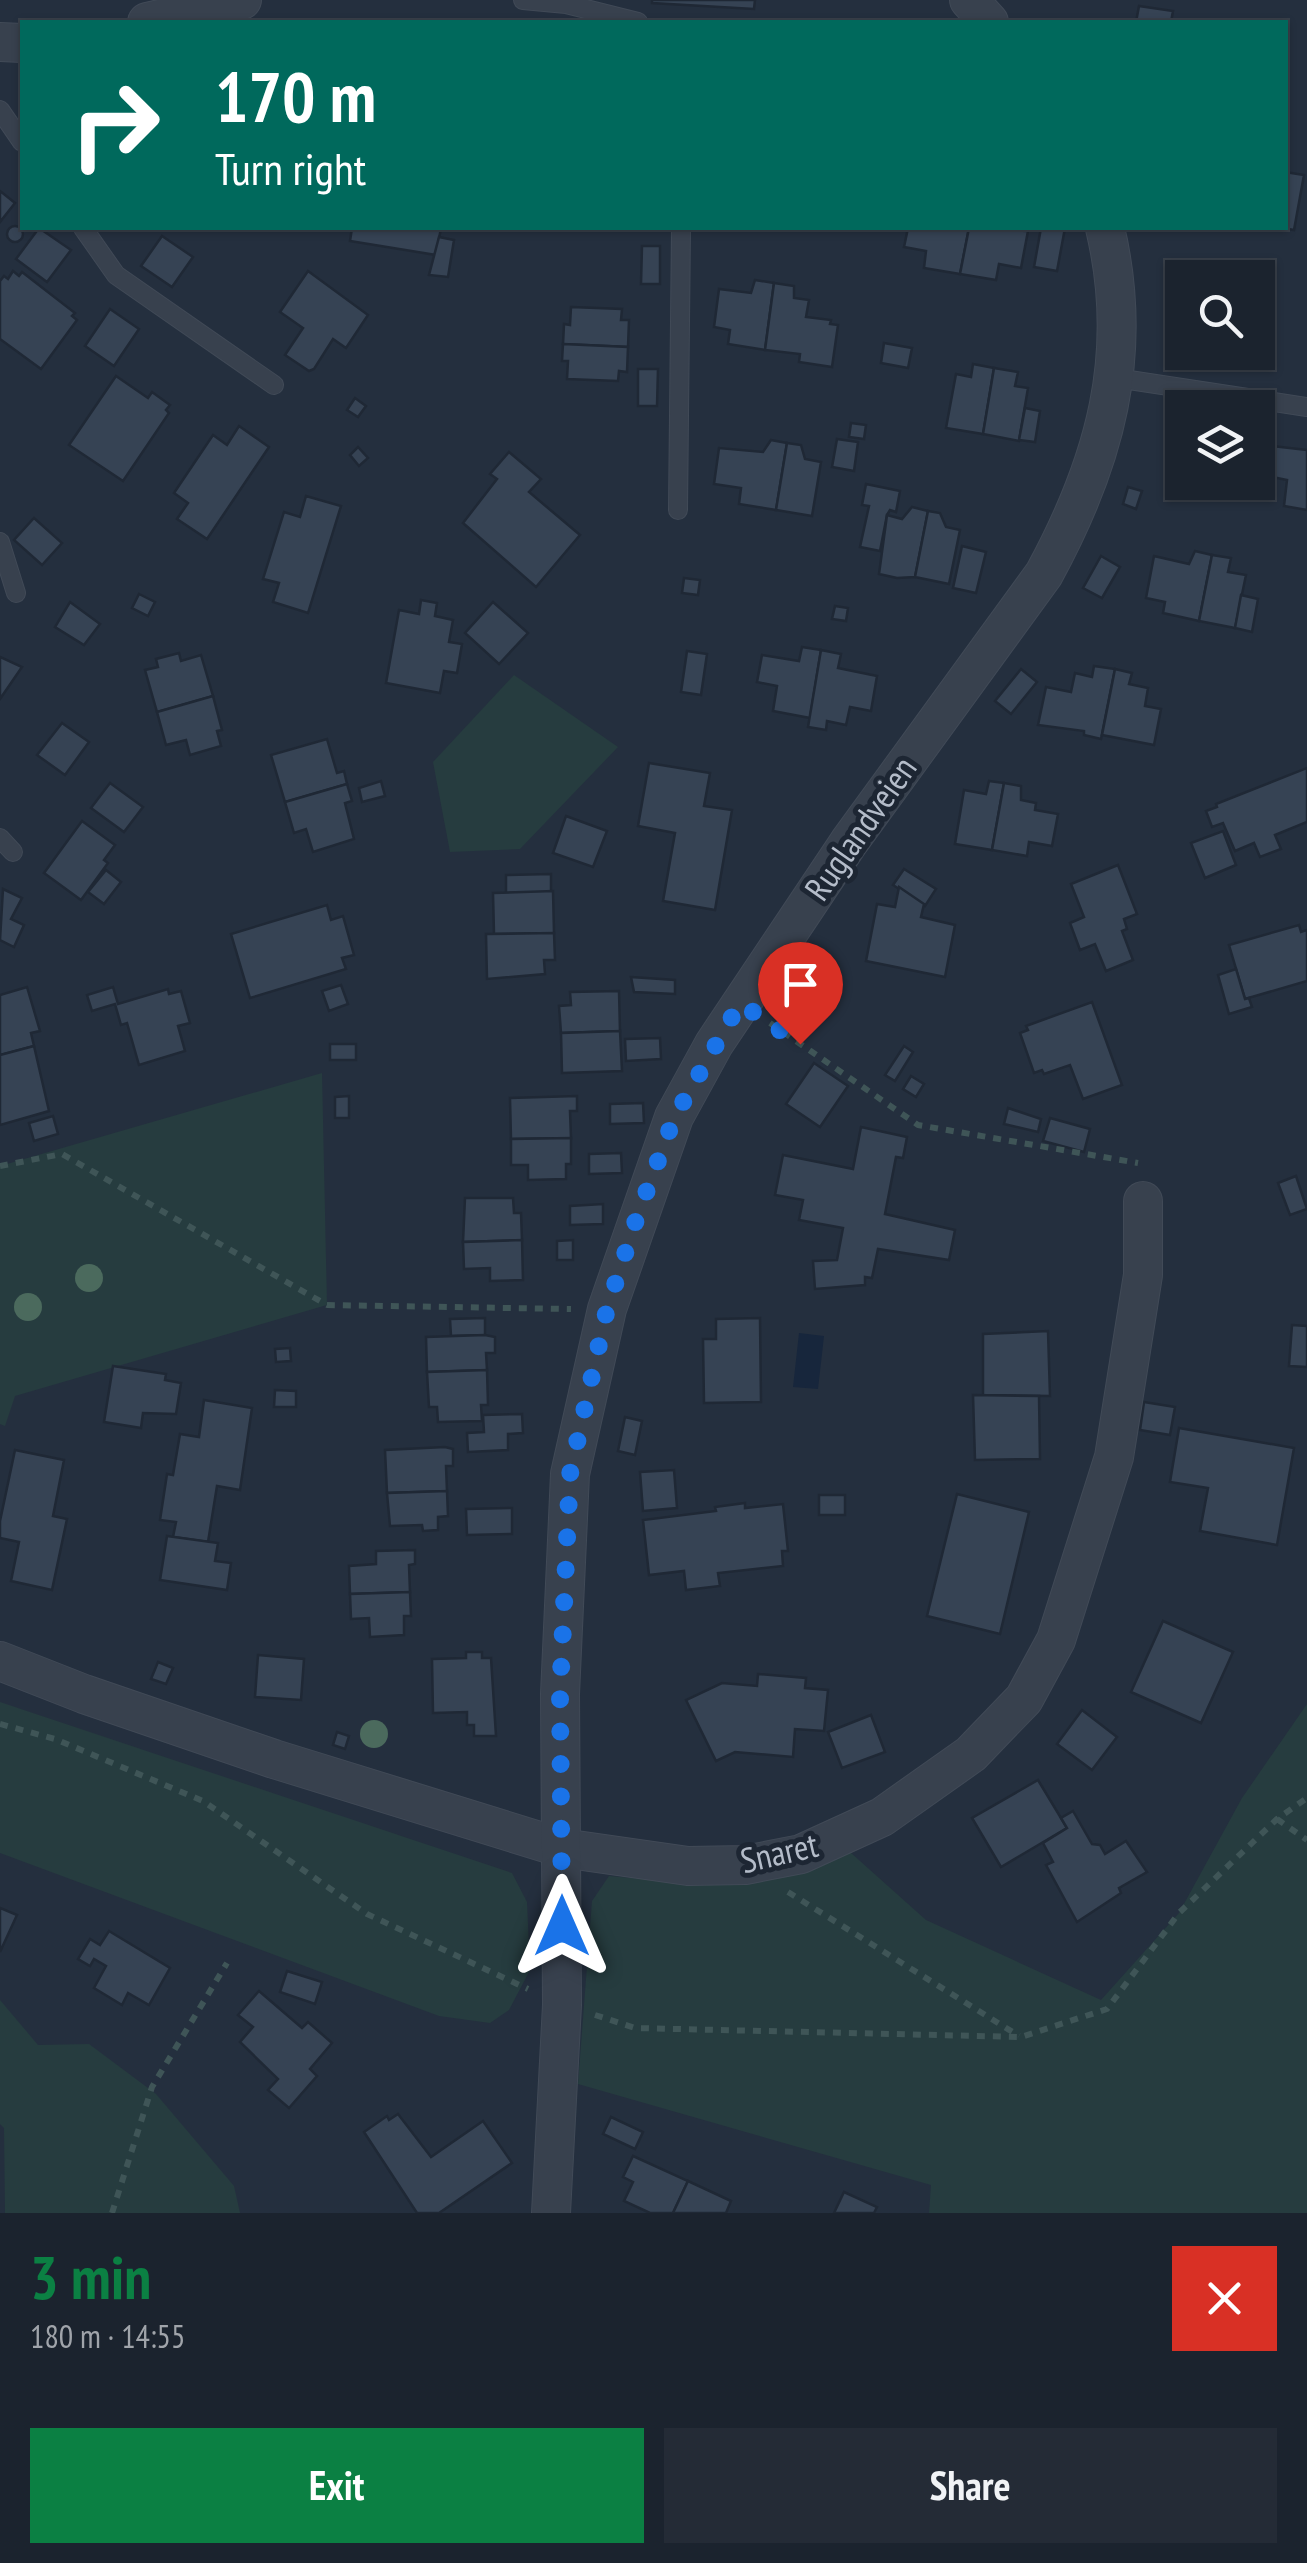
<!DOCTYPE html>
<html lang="en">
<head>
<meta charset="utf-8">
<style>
  :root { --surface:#1b232e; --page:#242b36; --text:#f1f3f6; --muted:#a0a4aa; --line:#39404a; --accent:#0b8043 }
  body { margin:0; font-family:"PT Sans Narrow",sans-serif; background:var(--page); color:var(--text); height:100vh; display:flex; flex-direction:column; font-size:38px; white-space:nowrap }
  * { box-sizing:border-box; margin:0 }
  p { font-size:32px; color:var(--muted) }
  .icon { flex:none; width:55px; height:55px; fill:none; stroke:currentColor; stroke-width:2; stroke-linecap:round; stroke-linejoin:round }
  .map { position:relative; height:2213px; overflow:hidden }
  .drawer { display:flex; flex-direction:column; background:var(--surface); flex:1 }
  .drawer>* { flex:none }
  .hud { position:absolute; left:20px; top:20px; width:1268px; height:210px; border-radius:0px; box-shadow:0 2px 8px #0004,0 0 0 2px var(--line); background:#00695c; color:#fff; overflow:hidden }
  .tools { position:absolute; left:1165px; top:260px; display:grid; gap:20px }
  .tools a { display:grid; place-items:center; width:110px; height:110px; border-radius:0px; background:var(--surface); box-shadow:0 2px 8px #0004,0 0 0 2px var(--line); font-size:50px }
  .pin { position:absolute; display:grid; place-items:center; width:85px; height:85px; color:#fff; margin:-102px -42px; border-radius:50% 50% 50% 0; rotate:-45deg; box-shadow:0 0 10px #0007 }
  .pin .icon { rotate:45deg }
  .me { position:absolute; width:110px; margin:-55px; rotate:0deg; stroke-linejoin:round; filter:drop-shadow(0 0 8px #0008) }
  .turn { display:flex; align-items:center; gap:35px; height:210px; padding:0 30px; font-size:45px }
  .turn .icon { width:130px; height:130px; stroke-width:2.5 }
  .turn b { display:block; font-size:70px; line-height:85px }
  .round { display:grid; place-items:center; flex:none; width:105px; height:105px; border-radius:0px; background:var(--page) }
  .overview { display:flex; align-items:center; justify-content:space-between; height:170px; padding:0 30px }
  h1 { font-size:60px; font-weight:700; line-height:75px; color:var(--accent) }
  .primary-button { display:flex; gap:20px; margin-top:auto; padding:20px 30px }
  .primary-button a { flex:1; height:115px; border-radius:0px; background:var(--accent); color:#fff; font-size:40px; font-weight:700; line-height:115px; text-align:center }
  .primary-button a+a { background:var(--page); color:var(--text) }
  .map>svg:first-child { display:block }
</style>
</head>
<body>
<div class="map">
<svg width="1307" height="2213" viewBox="0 0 1307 2213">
  <rect width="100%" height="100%" fill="#242f3e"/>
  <g fill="#263c3f">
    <polygon points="514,675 618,747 520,849 450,852 433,762"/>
    <polygon points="322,1073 327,1305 15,1396 5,1426 0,1424 0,1166"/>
    <polygon points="0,1702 512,1873 527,1902 530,1970 509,2010 490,2023 439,2016 0,1853"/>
    <polygon points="1307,1704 1307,2213 929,2213 931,2185 578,2084 592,1901 609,1876 702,1884 841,1844 926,1920 1101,2000 1179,1913 1242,1798"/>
    <polygon points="0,2000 38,2045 89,2044 156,2094 234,2186 240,2213 5,2213 4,2128 0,2124"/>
  </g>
  <polygon fill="#17263c" points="799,1333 824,1336 818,1389 793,1387"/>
  <g fill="#364354" stroke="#1f2835" stroke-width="2.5">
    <polygon points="652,0 755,0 754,9 652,3"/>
    <polygon points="1139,6 1173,11 1171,22 1136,22"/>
    <polygon points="1285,172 1304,175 1294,230 1282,228 1285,228"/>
    <polygon points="0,191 15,203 0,222"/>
    <circle cx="15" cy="234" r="8"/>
    <polygon points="39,228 71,250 47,282 16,259"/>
    <polygon points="352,228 441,228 436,255 350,241"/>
    <polygon points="908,228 969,228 960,274 924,268 926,251 904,247"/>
    <polygon points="969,228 1028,231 1021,268 999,264 996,280 960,274"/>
    <polygon points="1041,228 1065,228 1057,271 1034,267"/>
    <polygon points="162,236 193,257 172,287 141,266"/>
    <polygon points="439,237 454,240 448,277 429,275"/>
    <polygon points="642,246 660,246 660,284 641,284"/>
    <polygon points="13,271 19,276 22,272 75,313 72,316 77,320 41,369 0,339 0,281 4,276 8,279"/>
    <polygon points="308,271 368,315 346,348 333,339 314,369 309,371 285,355 303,328 280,312"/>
    <polygon points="755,280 774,283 765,350 728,344 730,330 714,327 719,289 751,293"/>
    <polygon points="774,283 794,286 794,298 809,300 806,317 831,320 830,324 838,325 832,367 799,362 800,354 765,350"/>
    <polygon points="571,307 622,309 621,320 629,320 628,347 563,344 564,324 570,325"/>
    <polygon points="110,309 139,329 114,366 85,346"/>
    <polygon points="1258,325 1275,326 1271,362 1236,358 1237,352 1258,352"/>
    <polygon points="884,343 912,348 908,368 881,363"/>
    <polygon points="563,344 628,347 627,372 619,371 618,381 567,379 568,361 562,361"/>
    <polygon points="973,364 994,368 983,434 946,428 956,374 971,377"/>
    <polygon points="994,368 1018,372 1015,386 1028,388 1019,441 983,434"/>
    <polygon points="638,369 658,369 657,406 638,406"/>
    <polygon points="116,376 148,398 152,392 170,405 166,410 169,413 123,481 69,445"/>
    <polygon points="355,398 366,406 358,417 347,410"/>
    <polygon points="1025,408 1040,411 1035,442 1019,440"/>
    <polygon points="851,423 866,425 864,439 849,437"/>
    <polygon points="239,426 269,447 207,539 177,519 188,503 174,493 213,435 227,445"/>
    <polygon points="837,439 858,442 854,471 832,467"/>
    <polygon points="771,440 787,443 776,510 739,504 741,488 714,484 719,448 763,452"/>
    <polygon points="787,443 801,445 805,459 821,462 812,516 776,510"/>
    <polygon points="1272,446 1307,450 1307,510 1284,506 1287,480 1267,476"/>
    <polygon points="358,447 368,458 359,466 350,455"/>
    <polygon points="509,452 541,479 529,492 580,535 536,587 463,523 497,479 490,474"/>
    <polygon points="866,484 900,491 896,512 890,510 887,515 880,551 860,547 869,506 862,505"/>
    <polygon points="1128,487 1142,491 1136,509 1123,504"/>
    <polygon points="306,496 341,506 308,613 273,602 279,583 263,579 284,512 300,517"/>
    <polygon points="912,507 928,511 915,577 897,578 879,574 887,515 902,519"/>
    <polygon points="928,511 940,513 946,527 960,530 949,584 915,577"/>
    <polygon points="34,518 62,543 42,565 14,540"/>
    <polygon points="962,546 986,552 976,593 953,588"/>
    <polygon points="1195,551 1212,555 1199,621 1163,613 1165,602 1146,598 1154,556 1189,564"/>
    <polygon points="1212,555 1231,558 1228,572 1246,575 1235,628 1199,621"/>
    <polygon points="1101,556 1120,567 1102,598 1083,588"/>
    <polygon points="684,578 700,580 698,595 682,593"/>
    <polygon points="139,594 155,602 148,616 132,608"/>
    <polygon points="1241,595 1258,599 1252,632 1235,628"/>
    <polygon points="421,600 437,603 435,616 453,620 449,642 462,644 457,673 444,671 440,693 386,683 399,610 419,614"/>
    <polygon points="70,602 100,624 84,645 55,627"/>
    <polygon points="493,602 528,633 499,664 465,633"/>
    <polygon points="835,606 848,608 846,621 832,619"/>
    <polygon points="802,647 821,650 810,718 773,711 777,686 757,682 762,655 799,661"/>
    <polygon points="821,650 841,654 838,668 877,676 871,711 850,707 846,725 827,721 826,730 808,727"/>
    <polygon points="687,651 707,654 701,695 681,692"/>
    <polygon points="179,653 181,661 201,655 213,696 157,712 145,670 158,667 156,659"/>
    <polygon points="0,657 22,667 0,699"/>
    <polygon points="1094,666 1115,669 1101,739 1084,735 1084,731 1038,725 1046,687 1071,692 1075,673 1092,677"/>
    <polygon points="1021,669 1037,682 1011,714 995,701"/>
    <polygon points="1115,669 1132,673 1129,684 1148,688 1145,706 1161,709 1154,745 1102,735"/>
    <polygon points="213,696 222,730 217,731 221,746 190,755 186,740 166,745 157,712"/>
    <polygon points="62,723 89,742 65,775 37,755"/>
    <polygon points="327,739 337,773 344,771 347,784 285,802 271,755"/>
    <polygon points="649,763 710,773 704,806 732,810 715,910 663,901 675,833 638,826"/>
    <polygon points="1307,768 1307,822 1275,835 1281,849 1260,857 1254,843 1235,851 1223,823 1212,827 1206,811 1217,807 1216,804"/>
    <polygon points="381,781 385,796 362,802 359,788"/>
    <polygon points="989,781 1004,783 992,850 955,844 964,790 986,794"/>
    <polygon points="110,783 143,807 124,832 91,808"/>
    <polygon points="1004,783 1021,786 1021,800 1036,803 1035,810 1058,814 1052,846 1029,842 1027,856 992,850"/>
    <polygon points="347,784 352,801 345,803 354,839 313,852 306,829 294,833 285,802"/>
    <polygon points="566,816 607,831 593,867 553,853"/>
    <polygon points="82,821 115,845 104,860 108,863 81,900 44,873"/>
    <polygon points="1223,831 1236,865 1205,878 1191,843"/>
    <polygon points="1118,865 1137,914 1124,919 1127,929 1122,931 1133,960 1106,971 1095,944 1080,950 1070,923 1084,917 1071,884"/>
    <polygon points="904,869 936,889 925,906 893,885"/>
    <polygon points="106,870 121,882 104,904 88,892"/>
    <polygon points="551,874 551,892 506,893 506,875"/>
    <polygon points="899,887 924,904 921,917 955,925 945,977 866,961 877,904 895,907"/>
    <polygon points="3,889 22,898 11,919 24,925 14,947 0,940"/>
    <polygon points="553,891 554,933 494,934 493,893"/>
    <polygon points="327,905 331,920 343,916 354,955 342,958 346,969 250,998 231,934"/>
    <polygon points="1299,925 1301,932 1307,930 1307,981 1245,999 1229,945"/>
    <polygon points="554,933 555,960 544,960 545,974 487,979 486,934"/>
    <polygon points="1236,969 1245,999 1249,998 1252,1007 1229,1014 1218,975"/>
    <polygon points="631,977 675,980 675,994 634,992"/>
    <polygon points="341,985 348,1004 329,1011 322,991"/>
    <polygon points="27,987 40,1031 31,1033 34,1046 0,1055 0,995"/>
    <polygon points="113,987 118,1004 168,989 169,994 181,991 190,1023 178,1026 185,1051 139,1065 127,1023 121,1025 115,1004 92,1011 87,995"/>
    <polygon points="619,991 620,1031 561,1033 559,1006 571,1005 570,992"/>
    <polygon points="1092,1002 1122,1085 1083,1099 1070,1065 1044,1074 1042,1070 1034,1073 1020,1033 1028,1030 1026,1026"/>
    <polygon points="620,1031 622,1071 562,1073 561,1033"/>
    <polygon points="660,1038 661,1059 626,1061 625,1039"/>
    <rect x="330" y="1044" width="26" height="16"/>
    <polygon points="34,1046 49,1111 0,1125 0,1055"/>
    <polygon points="904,1046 913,1052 895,1081 885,1075"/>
    <polygon points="814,1063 848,1086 820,1127 786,1104"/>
    <polygon points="911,1076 924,1084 916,1097 903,1089"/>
    <polygon points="349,1096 349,1118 335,1118 335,1097"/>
    <polygon points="577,1096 577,1111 570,1111 571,1138 511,1139 510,1098"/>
    <polygon points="643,1103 644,1123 610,1124 610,1104"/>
    <polygon points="1008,1108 1041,1119 1038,1132 1004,1124"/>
    <polygon points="53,1116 58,1134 34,1141 29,1123"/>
    <polygon points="1050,1118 1090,1129 1084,1152 1043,1141"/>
    <polygon points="861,1127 907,1137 903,1158 896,1157 885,1214 955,1230 949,1260 878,1249 872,1278 865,1277 865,1285 815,1289 813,1261 837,1260 843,1228 799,1220 803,1200 775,1195 783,1155 853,1169"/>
    <polygon points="571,1138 571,1164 566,1164 566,1179 528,1180 528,1165 511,1165 511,1139"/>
    <polygon points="621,1153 622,1173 589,1174 589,1154"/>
    <polygon points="1296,1176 1307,1209 1290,1215 1278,1183"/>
    <polygon points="465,1198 513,1198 514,1213 521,1213 522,1240 463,1242"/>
    <polygon points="603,1204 603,1224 570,1225 570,1206"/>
    <polygon points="522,1240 523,1280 490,1281 490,1268 464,1269 463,1242"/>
    <polygon points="573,1240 573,1260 557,1260 557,1241"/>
    <polygon points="485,1318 485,1335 451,1336 450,1319"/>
    <polygon points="760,1318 761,1402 704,1403 703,1339 716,1339 716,1319"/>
    <polygon points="1292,1325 1307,1326 1307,1367 1289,1366"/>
    <polygon points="1048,1331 1050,1396 983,1395 983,1334"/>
    <polygon points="485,1335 495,1337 495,1353 486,1353 487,1370 427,1372 426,1337"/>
    <polygon points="290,1348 291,1361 276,1362 275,1349"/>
    <polygon points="113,1366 166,1374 165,1380 181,1383 176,1414 143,1413 141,1428 104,1422"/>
    <polygon points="487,1370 488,1405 481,1405 482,1421 438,1422 437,1407 429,1407 427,1372"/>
    <polygon points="275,1390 296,1391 296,1407 274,1407"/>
    <polygon points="973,1395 1039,1396 1040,1459 975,1460"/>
    <polygon points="204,1400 252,1408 240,1490 217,1486 208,1542 173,1537 176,1522 160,1520 167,1474 173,1475 180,1434 199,1437"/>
    <polygon points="1144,1402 1175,1407 1170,1435 1140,1430"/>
    <polygon points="522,1414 523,1433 508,1434 508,1450 468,1452 467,1433 484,1432 483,1415"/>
    <polygon points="625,1417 642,1421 635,1455 618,1451"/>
    <polygon points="1179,1428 1294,1448 1277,1545 1200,1531 1208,1488 1170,1482"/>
    <polygon points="445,1447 453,1449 453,1466 446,1466 447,1491 387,1493 385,1450"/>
    <polygon points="15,1450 64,1460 53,1516 67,1519 52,1590 11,1581 19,1542 0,1538 0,1521"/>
    <polygon points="674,1470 677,1508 643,1511 640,1472"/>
    <polygon points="447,1491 448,1516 438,1517 438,1530 423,1531 422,1525 390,1526 387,1493"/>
    <polygon points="957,1494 1029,1512 1000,1634 927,1616"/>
    <rect x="819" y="1495" width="26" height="20"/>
    <polygon points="745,1503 745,1508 783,1504 788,1551 782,1551 783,1566 718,1573 720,1586 686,1590 684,1571 649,1575 643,1520 716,1511 715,1507"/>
    <polygon points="512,1508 512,1534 467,1535 466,1509"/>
    <polygon points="167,1536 218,1543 215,1561 231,1563 227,1590 160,1580"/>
    <polygon points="415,1550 415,1564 409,1565 410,1592 350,1594 349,1566 376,1564 376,1551"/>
    <polygon points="410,1592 411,1616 404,1616 404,1635 370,1637 369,1618 351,1619 350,1594"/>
    <polygon points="1163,1621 1233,1652 1201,1723 1131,1692"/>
    <polygon points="466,1652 482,1652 482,1658 491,1658 496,1736 474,1736 474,1725 467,1725 467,1712 433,1713 432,1659 466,1658"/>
    <polygon points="258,1655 304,1659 301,1700 255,1697"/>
    <polygon points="158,1662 173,1668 166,1684 151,1679"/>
    <polygon points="758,1674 806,1678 805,1688 828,1690 824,1731 795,1729 793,1757 735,1752 716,1761 686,1700 722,1683 757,1686"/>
    <polygon points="1082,1710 1117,1737 1092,1770 1057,1744"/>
    <polygon points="871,1715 885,1752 842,1768 828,1732"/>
    <polygon points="337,1732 349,1736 345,1749 333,1745"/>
    <polygon points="1038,1780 1067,1828 1001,1867 972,1818"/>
    <polygon points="1073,1811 1092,1844 1100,1845 1105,1854 1126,1841 1147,1872 1119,1888 1121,1893 1077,1922 1046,1865 1053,1862 1043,1843 1067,1828 1061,1818"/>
    <polygon points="0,1908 17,1915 0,1952"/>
    <polygon points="109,1931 170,1968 149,2005 128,1993 122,2005 94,1988 106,1966 94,1959 90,1966 78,1959 90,1939 100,1945"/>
    <polygon points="287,1971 322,1982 315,2004 280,1992"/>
    <polygon points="259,1991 302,2028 308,2022 332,2043 310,2069 317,2076 289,2108 268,2090 278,2079 240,2042 253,2027 238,2015"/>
    <polygon points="398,2114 431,2157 483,2121 512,2163 439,2213 417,2213 364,2132 387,2116 389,2120"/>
    <polygon points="611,2117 643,2132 635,2149 603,2134"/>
    <polygon points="633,2156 688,2181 673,2213 650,2213 624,2201 633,2182 623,2177"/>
    <polygon points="688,2181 731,2201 726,2213 673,2213"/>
    <polygon points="844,2192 877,2207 874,2213 834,2213"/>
  </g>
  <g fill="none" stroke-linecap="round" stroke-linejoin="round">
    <g stroke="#414a57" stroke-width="20">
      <g id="service">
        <polyline points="523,0 566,4 638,22"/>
        <polyline points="0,110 22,142"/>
        <polyline points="83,228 116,275 274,385"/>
        <polyline points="1116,378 1307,407"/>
        <polyline points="678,510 681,228"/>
        <polyline points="0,542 16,593"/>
        <polyline points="0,838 13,852"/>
      </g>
    </g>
    <g stroke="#414a57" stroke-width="40">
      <g id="minor">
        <polyline points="969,0 989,22"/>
        <polyline points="147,22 242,0"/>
        <polyline points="0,42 22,43"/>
        <polyline points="0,1661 84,1694 274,1759 562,1848 688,1866 745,1865 801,1854 882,1817 971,1754 1024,1699 1056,1640 1114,1457 1143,1275 1143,1201"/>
        <path d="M551 2213 562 2005 560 1694 570 1474 607 1309 674 1117 714 1044 849 842 1044 574C1105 462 1135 354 1105 228"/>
      </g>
    </g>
    <g stroke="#3f5557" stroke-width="6" stroke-dasharray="8 8" stroke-linecap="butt">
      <polyline points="770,1023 918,1125 1138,1163"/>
      <polyline points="0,1166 62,1154 327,1305 571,1309"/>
      <polyline points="0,1724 55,1739 203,1801 367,1914 528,1989"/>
      <polyline points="1277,1819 1307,1840"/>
      <polyline points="788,1892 1019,2036"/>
      <polyline points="595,2015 635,2028 1021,2037 1107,2009 1179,1913 1277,1819 1307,1798"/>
      <polyline points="112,2213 152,2087 227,1963"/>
    </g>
    <use href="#service" stroke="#38414e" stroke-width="18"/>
    <use href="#minor" stroke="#38414e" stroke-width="38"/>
  </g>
  <g fill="#4b6a5d">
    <circle cx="89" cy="1278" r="14"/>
    <circle cx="28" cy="1307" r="14"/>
    <circle cx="374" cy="1734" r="14"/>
  </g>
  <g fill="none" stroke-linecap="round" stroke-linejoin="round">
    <polyline stroke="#1a73e8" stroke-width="18" stroke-dasharray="0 32.4" points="562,1926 560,1694 570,1474 607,1309 637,1217 674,1118 740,1003 800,1044"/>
  </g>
  <g text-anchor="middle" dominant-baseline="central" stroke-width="10" stroke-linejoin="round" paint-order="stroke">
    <g font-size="35" fill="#b4bcc9" stroke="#1d2633">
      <text transform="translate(860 828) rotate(-55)">Ruglandveien</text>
      <text transform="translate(779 1852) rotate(-13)">Snaret</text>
    </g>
  </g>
</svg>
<div class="tools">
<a><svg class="icon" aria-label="search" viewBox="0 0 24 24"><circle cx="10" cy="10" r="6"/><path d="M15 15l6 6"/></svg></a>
<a><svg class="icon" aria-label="layers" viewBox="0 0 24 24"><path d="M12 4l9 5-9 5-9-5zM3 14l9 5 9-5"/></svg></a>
</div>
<div class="pin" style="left:800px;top:1044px;background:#d93025"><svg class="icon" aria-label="arrive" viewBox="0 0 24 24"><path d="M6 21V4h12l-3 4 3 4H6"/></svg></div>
<svg class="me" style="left:562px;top:1926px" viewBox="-20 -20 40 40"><path d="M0-17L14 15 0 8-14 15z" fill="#1a73e8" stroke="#fff" stroke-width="4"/></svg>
<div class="hud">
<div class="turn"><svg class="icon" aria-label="right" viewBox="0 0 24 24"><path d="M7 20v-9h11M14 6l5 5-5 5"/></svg><div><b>170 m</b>Turn right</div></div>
</div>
</div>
<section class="drawer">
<div class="overview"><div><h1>3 min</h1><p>180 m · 14:55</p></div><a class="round" style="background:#d93025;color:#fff"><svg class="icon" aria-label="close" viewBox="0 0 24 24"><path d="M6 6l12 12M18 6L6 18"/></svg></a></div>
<div class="primary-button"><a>Exit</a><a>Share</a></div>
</section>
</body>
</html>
